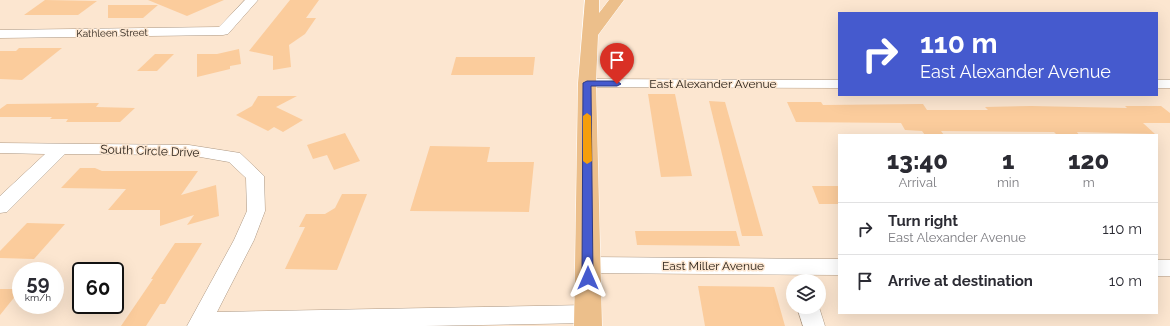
<!DOCTYPE html>
<html lang="en">
<head>
<meta charset="utf-8">
<style>
  :root { --surface:#fff; --page:#f7f7f7; --text:#2b2b33; --muted:#7c7c81; --line:#e1e1e2 }
  body { margin:0; font-family:Raleway,sans-serif; background:var(--page); color:var(--text); height:100vh; display:flex; flex-direction:column; font-size:15px; white-space:nowrap }
  * { box-sizing:border-box; margin:0 }
  p { font-size:13px; color:var(--muted) }
  .icon { flex:none; width:22px; height:22px; fill:none; stroke:currentColor; stroke-width:2; stroke-linecap:round; stroke-linejoin:round }
  .map { position:relative; flex:1; overflow:hidden }
  .details { position:absolute; left:838px; top:134px; width:320px; height:180px; display:flex; flex-direction:column; background:var(--surface); border-radius:0px; box-shadow:0 4px 16px #0002 }
  .details>* { flex:none }
  .hud { position:absolute; left:838px; top:12px; width:320px; height:84px; border-radius:0px; box-shadow:0 4px 16px #0002; background:#455ace; color:#fff; overflow:hidden }
  .tools { position:absolute; left:786px; top:274px; display:grid; gap:8px }
  .tools a { display:grid; place-items:center; width:40px; height:40px; border-radius:50%; background:var(--surface); box-shadow:0 4px 16px #0002; font-size:20px }
  .speed { position:absolute; left:12px; top:262px; display:flex; gap:8px; font-size:20px; font-weight:700; text-align:center }
  .speed>* { display:grid; place-content:center; width:52px; height:52px; border-radius:50%; background:var(--surface); box-shadow:0 4px 16px #0002; line-height:1 }
  .speed small { font-size:10px; font-weight:400 }
  .speed .limit { border:2px solid #111; border-radius:6px; background:#fff; color:#111 }
  .pin { position:absolute; display:grid; place-items:center; width:34px; height:34px; color:#fff; margin:-41px -17px; border-radius:50% 50% 50% 0; rotate:-45deg; box-shadow:0 0 4px #0007 }
  .pin .icon { rotate:45deg }
  .me { position:absolute; width:44px; margin:-22px; rotate:0deg; stroke-linejoin:round; filter:drop-shadow(0 0 3px #0008) }
  .turn { display:flex; align-items:center; gap:14px; height:84px; padding:0 16px; font-size:18px }
  .turn .icon { width:52px; height:52px; stroke-width:2.5 }
  .turn b { display:block; font-size:28px; line-height:34px }
  .eta { display:flex; justify-content:space-evenly; align-items:center; height:68px; text-align:center }
  .eta b { font-size:24px; font-weight:800; line-height:28px }
  ul { padding:0; list-style:none }
  li { display:flex; align-items:center; gap:12px; height:52px; padding:0 16px; border-top:1px solid var(--line) }
  li div { flex:1 }
  li b { display:block; font-size:15px }
  li em { font-style:normal }
  .map>svg:first-child { display:block }
</style>
</head>
<body>
<div class="map">
<svg width="1170" height="326" viewBox="0 0 1170 326">
  <rect width="100%" height="100%" fill="#fce6d0"/>
  <g fill="#fbcc9c">
    <polygon points="45,0 97,1 78,15 24,15"/>
    <polygon points="148,0 224,0 187,16"/>
    <polygon points="290,0 319,0 306,18 316,18 305,34 289,45 291,67 273,70 273,56 249,51"/>
    <polygon points="108,5 158,5 143,18 108,18"/>
    <polygon points="19,48 62,48 22,80 0,79 0,51 16,51"/>
    <polygon points="239,49 241,64 230,66 230,69 197,77 197,54 217,54"/>
    <polygon points="155,54 174,54 157,71 137,71"/>
    <polygon points="456,57 535,57 533,75 451,75"/>
    <polygon points="648,94 675,94 692,176 661,177"/>
    <polygon points="258,96 297,96 276,107 303,120 283,132 274,127 268,131 236,115 252,106"/>
    <polygon points="709,101 725,102 763,236 742,236"/>
    <polygon points="787,102 821,102 823,105 923,104 927,110 988,110 985,107 1031,106 1127,108 1125,106 1161,106 1170,113 1170,123 1143,123 1155,134 1077,132 1079,135 1057,135 1054,132 941,131 944,135 925,135 922,131 905,130 901,123 796,122"/>
    <polygon points="99,103 96,107 135,108 120,122 66,122 68,119 50,119 52,117 0,117 0,109 7,104"/>
    <polygon points="345,133 360,161 334,170 327,155 313,159 307,145"/>
    <polygon points="430,146 490,147 487,162 534,162 529,212 410,211"/>
    <polygon points="80,168 95,168 102,171 198,171 181,195 216,185 219,216 187,225 194,215 160,226 160,210 108,210 126,189 61,188"/>
    <polygon points="812,186 839,186 839,204 819,204"/>
    <polygon points="342,194 367,194 337,270 285,269 305,227 299,227 306,214 325,214 335,208"/>
    <polygon points="27,223 65,224 34,259 0,258 0,251"/>
    <polygon points="635,231 736,231 740,246 637,245"/>
    <polygon points="175,243 202,243 165,304 160,304 146,326 121,326 153,279 151,279"/>
    <polygon points="698,286 774,287 785,326 705,326"/>
    <polygon points="0,289 21,289 0,315"/>
  </g>
  <g fill="none" stroke-linecap="round" stroke-linejoin="round">
    <g stroke="#ad9883" stroke-width="1">
      <g id="minor">
        <polygon points="245,0 258,0 228,34 223,35 0,38 0,30 219,27"/>
        <polygon points="587,79 839,80 839,88 587,87 582,86 580,83 582,80"/>
        <rect x="1157" y="80" width="13" height="8"/>
        <polygon points="0,143 189,145 240,153 264,176 265,211 254,240 217,312 588,305 596,308 599,314 596,320 588,323 425,326 187,326 234,240 247,211 246,178 229,162 189,155 65,154 7,212 0,213 0,196 45,154 0,153"/>
        <polygon points="588,257 839,259 839,275 588,273 581,270 578,265 581,260"/>
        <rect x="1157" y="260" width="13" height="16"/>
        <polygon points="797,307 819,307 825,326 803,326"/>
      </g>
    </g>
    <g stroke="#fff" stroke-width="1">
      <polygon id="major" points="585,0 599,0 599,13 609,0 624,0 598,35 596,83 602,326 574,326 578,83"/>
    </g>
    <use href="#minor" fill="#fff" fill-rule="evenodd"/>
    <use href="#major" fill="#ecbf8b" fill-rule="evenodd"/>
  </g>
  <polygon fill="#455ace" stroke="#2d3a86" points="587,81 617,81 621,84 617,86 591,86 593,278 592,281 588,282 584,281 582,278 583,83"/>
  <polygon fill="#f59e0b" points="587,113 591,116 592,161 587,164 583,161 583,116"/>
  <g text-anchor="middle" dominant-baseline="central" stroke-width="3" stroke-linejoin="round" paint-order="stroke">
    <g font-size="10" fill="#261e16" stroke="#fce6d0">
      <text transform="translate(112 33) rotate(-1)">Kathleen Street</text>
    </g>
    <g font-size="12" fill="#261e16" stroke="#fce6d0">
      <text x="713" y="84">East Alexander Avenue</text>
      <text transform="translate(150 151) rotate(2)">South Circle Drive</text>
      <text x="713" y="266">East Miller Avenue</text>
    </g>
  </g>
</svg>
<div class="tools">
<a><svg class="icon" aria-label="layers" viewBox="0 0 24 24"><path d="M12 4l9 5-9 5-9-5zM3 14l9 5 9-5"/></svg></a>
</div>
<div class="speed"><div>59<small>km/h</small></div><div class="limit">60</div></div>
<div class="pin" style="left:617px;top:84px;background:#d93025"><svg class="icon" aria-label="arrive" viewBox="0 0 24 24"><path d="M6 21V4h12l-3 4 3 4H6"/></svg></div>
<svg class="me" style="left:588px;top:278px" viewBox="-20 -20 40 40"><path d="M0-17L14 15 0 8-14 15z" fill="#455ace" stroke="#fff" stroke-width="4"/></svg>
<div class="hud">
<div class="turn"><svg class="icon" aria-label="right" viewBox="0 0 24 24"><path d="M7 20v-9h11M14 6l5 5-5 5"/></svg><div><b>110 m</b>East Alexander Avenue</div></div>
</div>
<section class="details">
<div class="eta">
<div><b>13:40</b><p>Arrival</p></div>
<div><b>1</b><p>min</p></div>
<div><b>120</b><p>m</p></div>
</div>
<ul>
<li><svg class="icon" aria-label="right" viewBox="0 0 24 24"><path d="M7 20v-9h11M14 6l5 5-5 5"/></svg><div><b>Turn right</b><p>East Alexander Avenue</p></div><em>110 m</em></li>
<li><svg class="icon" aria-label="arrive" viewBox="0 0 24 24"><path d="M6 21V4h12l-3 4 3 4H6"/></svg><div><b>Arrive at destination</b></div><em>10 m</em></li>
</ul>
</section>
</div>
</body>
</html>
